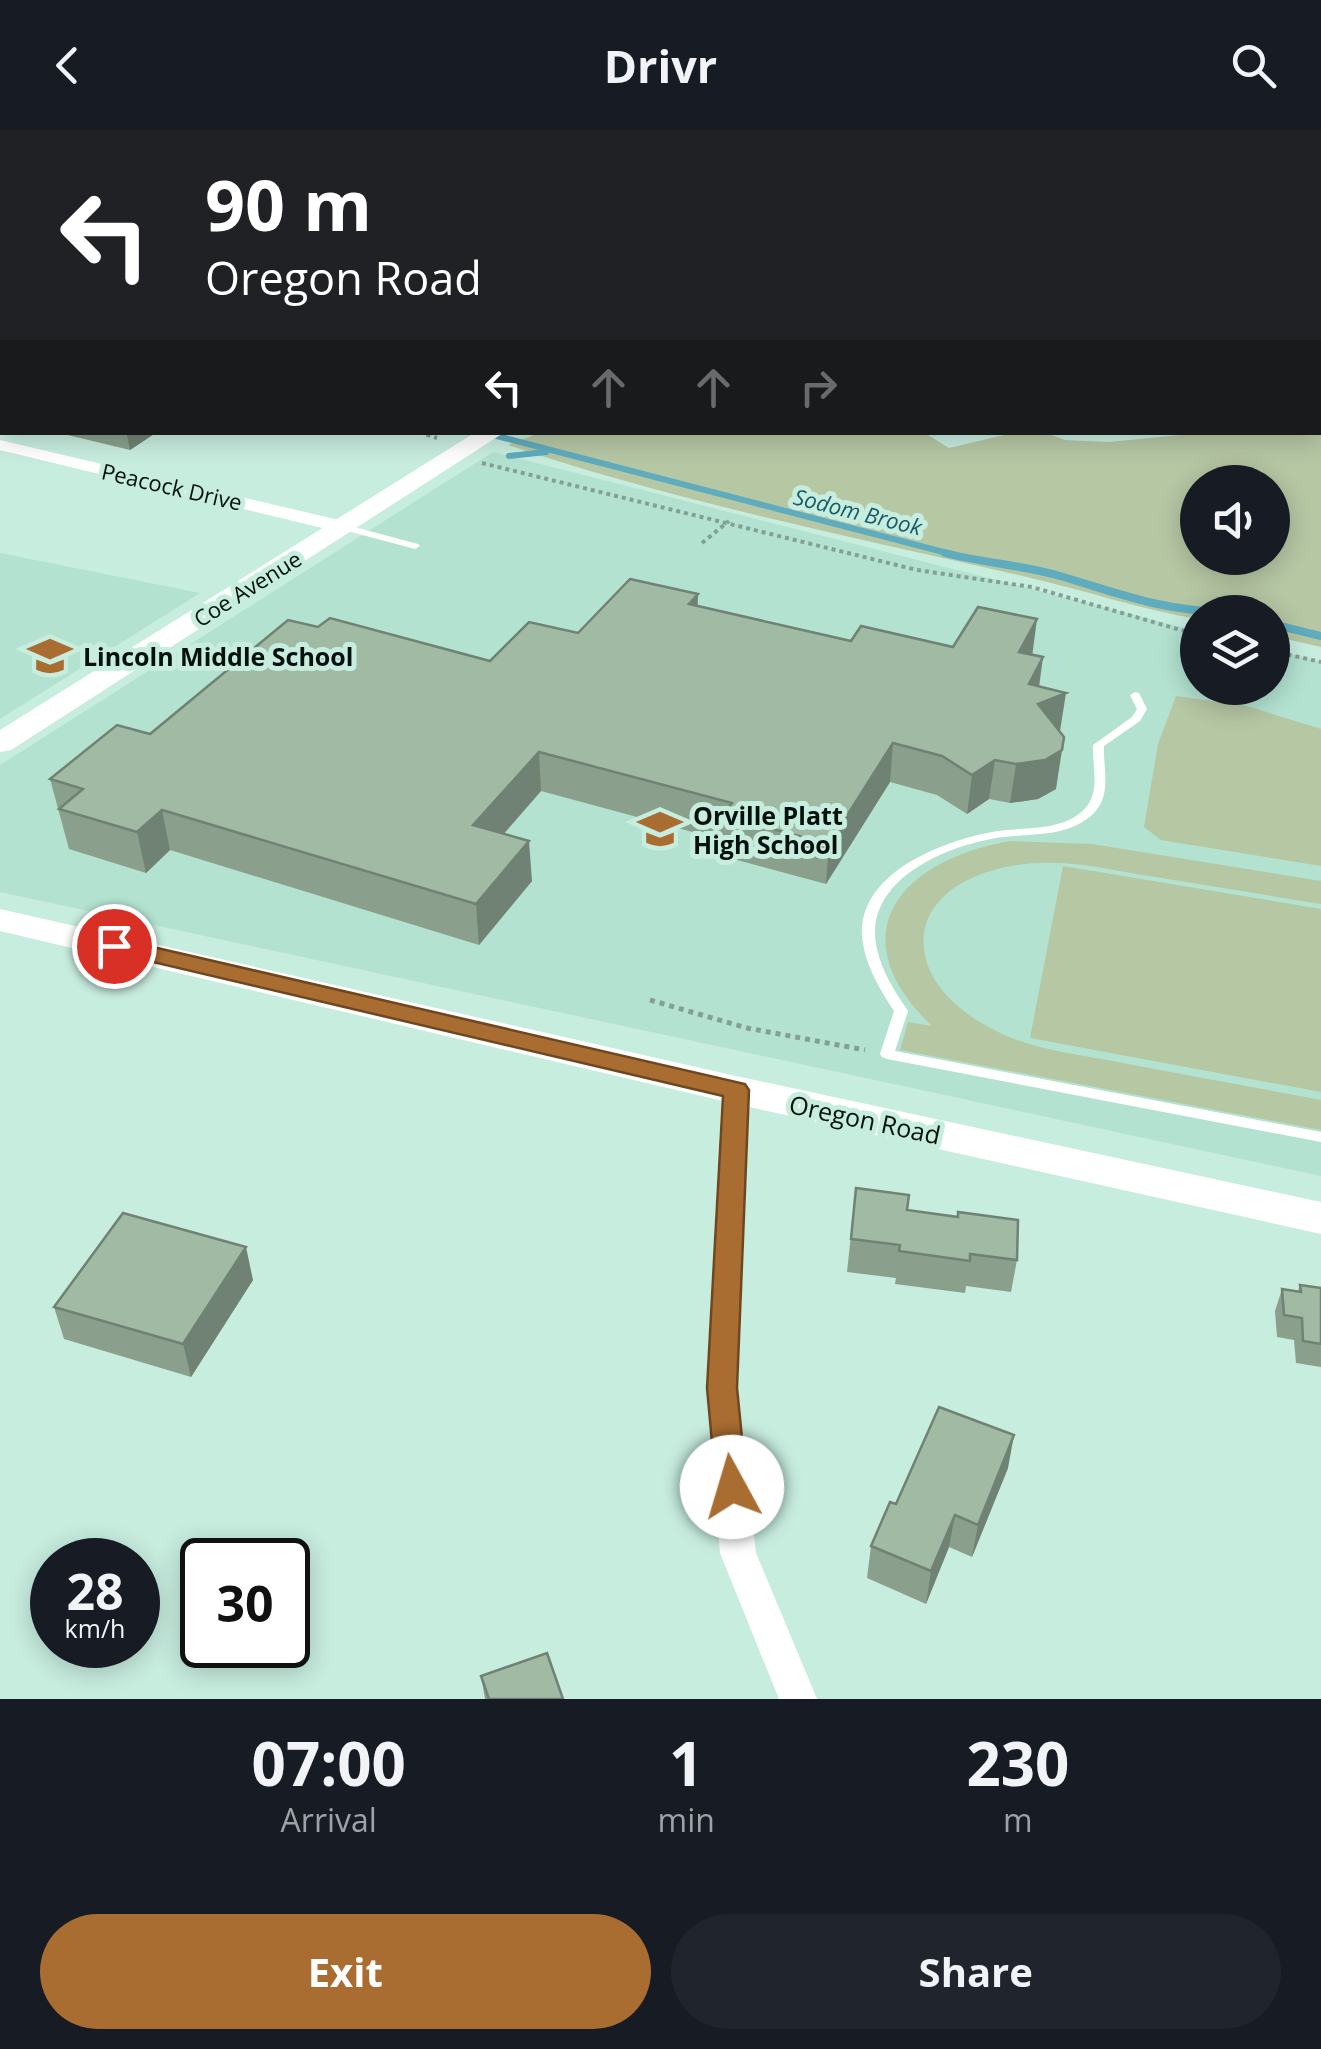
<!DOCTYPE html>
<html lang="en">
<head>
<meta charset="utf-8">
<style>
  :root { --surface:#171b24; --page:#20242c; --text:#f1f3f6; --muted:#9ea1a6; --accent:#aa6d31 }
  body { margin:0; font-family:"Open Sans",sans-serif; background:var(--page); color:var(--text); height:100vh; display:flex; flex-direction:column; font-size:38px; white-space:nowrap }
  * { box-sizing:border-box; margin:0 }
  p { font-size:32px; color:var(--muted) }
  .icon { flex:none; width:55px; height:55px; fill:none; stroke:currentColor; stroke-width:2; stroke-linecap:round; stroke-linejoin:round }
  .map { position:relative; height:1569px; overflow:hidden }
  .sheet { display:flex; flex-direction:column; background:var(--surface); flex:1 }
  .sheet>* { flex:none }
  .guide { position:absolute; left:0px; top:0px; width:1322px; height:305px; box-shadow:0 5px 25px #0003; background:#202124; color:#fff; overflow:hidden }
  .buttons { position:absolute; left:1180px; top:335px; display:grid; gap:20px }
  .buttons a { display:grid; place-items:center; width:110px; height:110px; border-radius:50%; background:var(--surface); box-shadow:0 5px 25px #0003; font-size:50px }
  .speed { position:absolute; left:30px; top:1408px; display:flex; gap:20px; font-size:50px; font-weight:700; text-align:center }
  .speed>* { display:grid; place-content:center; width:130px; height:130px; border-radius:50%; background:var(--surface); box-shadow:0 5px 25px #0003; line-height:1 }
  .speed small { font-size:25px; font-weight:400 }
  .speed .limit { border:5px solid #111; border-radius:15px; background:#fff; color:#111 }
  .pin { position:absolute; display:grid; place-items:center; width:85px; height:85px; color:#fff; margin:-42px; border:5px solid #fff; border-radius:50%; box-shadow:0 2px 10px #0007 }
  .me { position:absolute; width:110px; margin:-55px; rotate:354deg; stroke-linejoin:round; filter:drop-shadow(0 0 8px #0008) }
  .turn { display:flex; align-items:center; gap:35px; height:210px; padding:0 40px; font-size:45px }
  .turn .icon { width:130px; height:130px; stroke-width:2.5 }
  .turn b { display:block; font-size:70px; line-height:85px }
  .lanes { display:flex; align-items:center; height:95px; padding:0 40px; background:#0003; justify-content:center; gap:50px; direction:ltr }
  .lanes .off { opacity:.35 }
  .eta { display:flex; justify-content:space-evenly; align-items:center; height:170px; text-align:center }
  .eta b { font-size:60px; font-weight:700; line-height:70px }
  .cta { display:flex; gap:20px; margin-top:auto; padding:20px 40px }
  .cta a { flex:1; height:115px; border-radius:60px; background:var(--accent); color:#fff; font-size:40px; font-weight:700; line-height:115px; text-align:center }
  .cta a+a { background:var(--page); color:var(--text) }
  header { display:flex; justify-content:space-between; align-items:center; height:130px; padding:0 40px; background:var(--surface); font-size:45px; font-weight:700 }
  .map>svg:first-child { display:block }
</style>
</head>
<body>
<header><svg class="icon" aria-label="back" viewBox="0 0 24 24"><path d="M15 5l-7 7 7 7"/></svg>Drivr<svg class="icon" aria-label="search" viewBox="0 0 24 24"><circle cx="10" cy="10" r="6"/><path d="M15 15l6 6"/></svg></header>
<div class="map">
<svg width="1321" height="1569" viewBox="0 0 1321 1569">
  <rect width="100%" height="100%" fill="#c7eddf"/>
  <g fill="#b3e2d1">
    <polygon points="493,322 1197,501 1198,558 1272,558 1273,519 1321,532 1321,1046 0,762 0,635"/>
    <polygon points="0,423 200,463 0,589"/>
  </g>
  <g fill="#b6c7a4" fill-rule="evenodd">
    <path d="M1321 300V517L1273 506 1272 482H1198L1197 489C1139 479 1084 460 1027 447 854 407 677 372 508 315L542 302H923L949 318 1017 302 1046 303 1065 310 1109 312 1210 302ZM1198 352H1272V428H1198Z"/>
    <polygon points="1176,566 1247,576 1321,599 1321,736 1161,710 1144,697 1158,614"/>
    <path d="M1010 711 1092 714 1321 751V774C1264 765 1207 755 1149 746 1112 740 1075 731 1037 733 989 735 918 759 924 819 928 857 964 885 996 901 1036 921 1084 925 1128 934 1192 946 1257 958 1321 970V1000L900 920 908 892 932 896C837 805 900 730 1010 711Z"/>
    <polygon points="1063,736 1321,779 1321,962 1030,908"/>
  </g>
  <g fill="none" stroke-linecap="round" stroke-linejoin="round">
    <polyline stroke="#5eacbe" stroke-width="5" points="939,0 948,2"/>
    <g stroke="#5eacbe" stroke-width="6">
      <polyline points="489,304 955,425"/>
      <polyline points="509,326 546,322"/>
    </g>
    <g stroke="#5eacbe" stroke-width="8">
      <path d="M945 423C983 433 1023 435 1060 446 1121 464 1162 481 1227 482"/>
      <polyline points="1272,494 1321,506"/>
    </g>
    <g stroke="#84a096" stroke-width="4" stroke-dasharray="4 4" stroke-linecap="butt">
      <polyline points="419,302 437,308"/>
      <polyline points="482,333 917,440 1032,457 1198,505"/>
      <polyline points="702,413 729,391"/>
      <polyline points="1272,521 1321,532"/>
    </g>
    <polyline stroke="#84a096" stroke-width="5" stroke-dasharray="5 5" stroke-linecap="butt" points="650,870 747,898 865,920"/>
    <g fill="#fff" fill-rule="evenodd">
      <polygon points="343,394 418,414 420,416 415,419 340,399 338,397"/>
      <path d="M1135 562 1139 563 1147 579 1140 591 1104 616C1103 639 1112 664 1094 683 1067 710 1025 702 991 709 938 719 862 754 877 819 882 842 895 862 908 881L895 921 1321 1002V1012L887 929 882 927 880 924 894 881C879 858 863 832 862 803 861 742 943 711 992 702 1023 696 1066 703 1087 676 1100 659 1092 634 1093 615L1132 587 1137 579 1130 565Z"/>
    </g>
    <g fill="#fff" fill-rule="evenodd">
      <polygon points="626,0 645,0 646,2 628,2"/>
      <rect x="1320" y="178" width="1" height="10"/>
      <polygon points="0,310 343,391 352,397 343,403 0,320"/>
      <polygon points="736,950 746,953 750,960 738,1258 756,1423 817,1569 779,1569 720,1423 706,1258 722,960 726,953"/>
    </g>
    <g fill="#fff" fill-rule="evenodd">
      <polygon points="1163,0 1321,0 1321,7 1320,2"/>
      <polygon points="476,302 505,302 11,620 0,622 0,600"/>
      <polygon points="0,779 736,946 1321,1072 1321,1104 736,974 0,801"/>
    </g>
  </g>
  <g fill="#8aa08d">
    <polygon points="55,302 157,302 130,320"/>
    <polygon points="698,476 851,511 953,517 1032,525 1039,556 1059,601 1056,659 1038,669 1010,673 989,669 967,684 937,665 890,652 826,754 722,726 722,710 541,661 504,704 532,751 479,815 170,720 146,743 69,719 50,649 150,604 318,497 490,531 578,503"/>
    <polygon points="856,1058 1017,1130 1011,1162 966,1156 965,1163 895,1154 896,1148 847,1142"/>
    <polygon points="253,1150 191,1247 64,1209 54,1177"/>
    <polygon points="1300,1155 1321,1158 1321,1237 1296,1233 1294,1210 1277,1207 1275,1181 1282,1159 1298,1161"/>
    <polygon points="1008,1338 972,1427 949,1417 926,1474 867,1448 871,1416 896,1374"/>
    <polygon points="481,1546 563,1569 485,1569"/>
  </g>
  <g fill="#708273">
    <polygon points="132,302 157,302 130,320 127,305"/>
    <polygon points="698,464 697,501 689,474"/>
    <polygon points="1037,489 1032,527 1019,522"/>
    <polygon points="1043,527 1038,565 1029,554"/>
    <polygon points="1066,563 1060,601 1038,574"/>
    <polygon points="893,613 890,652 826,754 829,714"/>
    <polygon points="1062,620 1056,659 1038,669 1010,673 1016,634"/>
    <polygon points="539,622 541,661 476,735 473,695"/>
    <polygon points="995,630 989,669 967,684 972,645"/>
    <polygon points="162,680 170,720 146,743 137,702"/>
    <polygon points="529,711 532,751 479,815 476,774"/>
    <polygon points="246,1117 253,1150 191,1247 183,1214"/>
    <polygon points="1014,1305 1008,1338 972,1427 978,1395"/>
    <polygon points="955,1385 949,1417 926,1474 931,1441"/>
  </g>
  <g fill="#a0baa4" stroke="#708273" stroke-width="2.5">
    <polygon points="11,0 162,0 160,2 7,2"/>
    <polygon points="234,0 377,0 375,2 231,2"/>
    <polygon points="448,0 586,0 585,2 447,2"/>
    <polygon points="812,0 847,0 856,2 809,2"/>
    <polygon points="1255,0 1297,0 1299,2 1253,2"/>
    <polygon points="0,97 2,97 2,125 0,124"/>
    <polygon points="1321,200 1321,246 1320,246"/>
    <polygon points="630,449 698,464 689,474 851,511 861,496 953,517 978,477 1037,489 1019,522 1043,527 1029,554 1066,563 1038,574 1064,607 1062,620 1045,630 1016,634 995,630 972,645 942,626 893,613 829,714 723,686 732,673 539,622 473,695 529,711 476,774 162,680 137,702 59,679 83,659 50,649 117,595 150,604 288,490 318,497 330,488 490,531 529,492 578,503"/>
    <polygon points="856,1058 909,1065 907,1080 958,1087 958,1082 1018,1090 1017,1130 970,1124 970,1131 899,1121 900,1115 851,1109"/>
    <polygon points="123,1083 246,1117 183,1214 54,1177"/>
    <polygon points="1300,1155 1321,1158 1321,1214 1303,1211 1302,1188 1284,1185 1282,1159 1301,1162"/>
    <polygon points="939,1277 1014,1305 978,1395 955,1385 931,1441 871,1416 890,1372 896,1374"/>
    <polygon points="547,1523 563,1569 489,1569 481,1546"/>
  </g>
  <polygon fill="#aa6d31" stroke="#6e4720" stroke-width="2.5" points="114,808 745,954 749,960 737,1258 747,1357 743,1367 732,1371 720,1367 716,1357 707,1258 723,966 106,821 103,816 106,810"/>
  <defs>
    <g id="school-bare" transform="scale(3.45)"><path d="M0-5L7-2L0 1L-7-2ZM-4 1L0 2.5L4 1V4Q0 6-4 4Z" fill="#aa6d31" stroke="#c7eddf" stroke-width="2.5" paint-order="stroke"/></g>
  </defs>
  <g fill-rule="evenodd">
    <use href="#school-bare" x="50" y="526"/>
    <use href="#school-bare" x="660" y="699"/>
  </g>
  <g text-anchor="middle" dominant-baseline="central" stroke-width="10" stroke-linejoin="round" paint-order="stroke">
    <g font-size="22" fill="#05110d" stroke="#c7eddf">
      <text transform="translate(172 356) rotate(13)">Peacock Drive</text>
      <text transform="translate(247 458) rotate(-32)">Coe Avenue</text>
    </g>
    <g font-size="22" font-style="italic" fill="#1a5b69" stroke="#c7eddf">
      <text transform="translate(858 381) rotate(14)">Sodom Brook</text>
    </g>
    <g font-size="25" font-weight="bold" fill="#05110d" stroke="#c7eddf" text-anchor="start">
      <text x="83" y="526">Lincoln Middle School</text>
      <text x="693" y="685">Orville Platt<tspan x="693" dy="29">High School</tspan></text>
    </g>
    <g font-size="25" fill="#05110d" stroke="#c7eddf">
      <text transform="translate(865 989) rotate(12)">Oregon Road</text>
    </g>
  </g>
</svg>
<div class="buttons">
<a><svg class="icon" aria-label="sound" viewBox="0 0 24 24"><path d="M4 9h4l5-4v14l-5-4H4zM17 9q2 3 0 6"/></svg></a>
<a><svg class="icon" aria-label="layers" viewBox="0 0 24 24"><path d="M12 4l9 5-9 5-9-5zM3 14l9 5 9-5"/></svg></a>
</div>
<div class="speed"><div>28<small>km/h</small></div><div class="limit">30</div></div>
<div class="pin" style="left:114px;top:816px;background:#d93025"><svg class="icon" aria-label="arrive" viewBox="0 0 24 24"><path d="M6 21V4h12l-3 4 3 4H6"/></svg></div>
<svg class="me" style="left:732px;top:1357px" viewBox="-20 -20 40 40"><circle r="19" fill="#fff"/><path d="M0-13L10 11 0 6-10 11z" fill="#aa6d31"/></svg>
<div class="guide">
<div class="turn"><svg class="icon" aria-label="left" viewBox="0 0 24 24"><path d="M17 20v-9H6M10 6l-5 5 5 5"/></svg><div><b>90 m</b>Oregon Road</div></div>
<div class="lanes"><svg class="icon" aria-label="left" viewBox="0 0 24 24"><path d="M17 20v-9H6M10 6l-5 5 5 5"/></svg><svg class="icon off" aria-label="ahead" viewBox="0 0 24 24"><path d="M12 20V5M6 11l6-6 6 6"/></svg><svg class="icon off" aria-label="ahead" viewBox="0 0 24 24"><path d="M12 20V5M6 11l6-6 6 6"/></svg><svg class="icon off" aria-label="right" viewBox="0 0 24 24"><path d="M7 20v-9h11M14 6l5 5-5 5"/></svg></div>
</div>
</div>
<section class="sheet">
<div class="eta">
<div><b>07:00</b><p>Arrival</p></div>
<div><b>1</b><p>min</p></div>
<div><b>230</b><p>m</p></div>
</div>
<div class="cta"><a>Exit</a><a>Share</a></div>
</section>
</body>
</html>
